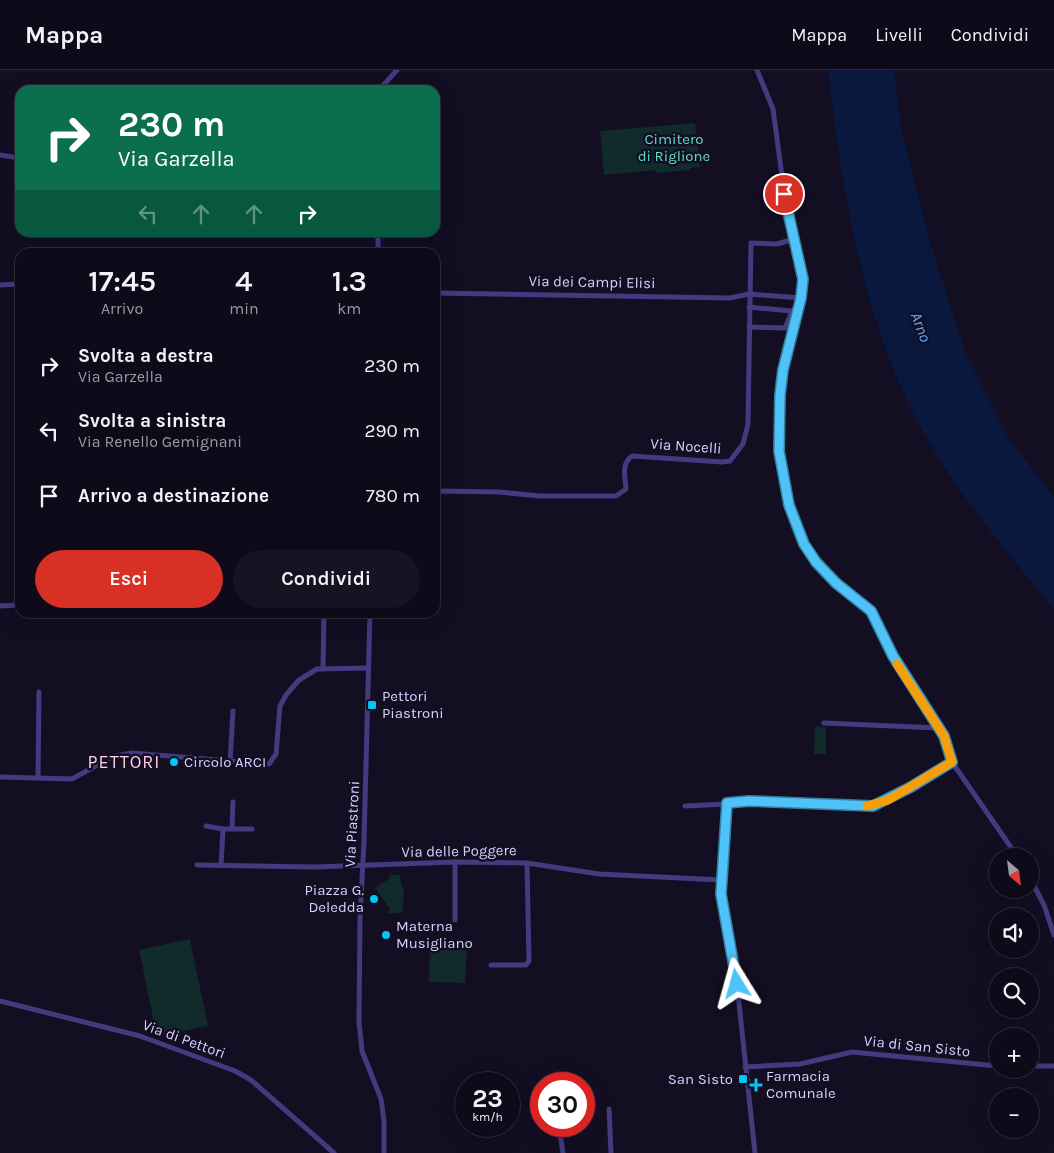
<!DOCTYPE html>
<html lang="it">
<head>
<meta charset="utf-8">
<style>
  :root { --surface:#0e0a1a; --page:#171323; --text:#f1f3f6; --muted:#9b9aa2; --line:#2e2b39; --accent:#d93025 }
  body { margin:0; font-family:Karla,sans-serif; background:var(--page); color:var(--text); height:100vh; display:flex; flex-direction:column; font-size:19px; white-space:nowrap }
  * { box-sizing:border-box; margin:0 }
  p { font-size:16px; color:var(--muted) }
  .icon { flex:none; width:28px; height:28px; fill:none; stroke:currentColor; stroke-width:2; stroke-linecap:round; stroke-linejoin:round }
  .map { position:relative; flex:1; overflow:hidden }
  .side { position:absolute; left:15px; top:178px; width:425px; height:370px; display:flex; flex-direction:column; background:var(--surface); border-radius:15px; box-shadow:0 5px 20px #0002,0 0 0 1px var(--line) }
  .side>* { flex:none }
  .hud { position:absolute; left:15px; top:15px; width:425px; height:152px; border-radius:15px; box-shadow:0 5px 20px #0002,0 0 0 1px var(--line); background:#0b6e4f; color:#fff; overflow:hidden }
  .needle { width:32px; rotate:152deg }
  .controls { position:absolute; left:989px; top:778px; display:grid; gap:10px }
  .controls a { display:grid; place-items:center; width:50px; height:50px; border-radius:50%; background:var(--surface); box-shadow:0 5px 20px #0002,0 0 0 1px var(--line); font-size:25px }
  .speed { position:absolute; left:455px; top:1002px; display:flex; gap:10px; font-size:25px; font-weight:700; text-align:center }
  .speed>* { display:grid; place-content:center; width:65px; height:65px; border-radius:50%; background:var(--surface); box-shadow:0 5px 20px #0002,0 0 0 1px var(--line); line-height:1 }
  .speed small { font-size:12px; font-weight:400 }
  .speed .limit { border:8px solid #d22; background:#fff; color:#111 }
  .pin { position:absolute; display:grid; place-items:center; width:42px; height:42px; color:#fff; margin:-21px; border:2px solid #fff; border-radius:50%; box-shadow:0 1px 5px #0007 }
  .me { position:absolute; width:55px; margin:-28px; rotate:352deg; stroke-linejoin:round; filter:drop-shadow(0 0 4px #0008) }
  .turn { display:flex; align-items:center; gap:18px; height:105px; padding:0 20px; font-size:22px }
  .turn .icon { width:65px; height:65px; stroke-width:2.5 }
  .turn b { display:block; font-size:35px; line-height:42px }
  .lanes { display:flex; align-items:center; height:48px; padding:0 20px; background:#0003; justify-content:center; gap:25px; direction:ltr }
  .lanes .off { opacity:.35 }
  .eta { display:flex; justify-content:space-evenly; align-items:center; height:85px; text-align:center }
  .eta b { font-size:30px; font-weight:600; line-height:35px }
  .primary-button { display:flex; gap:10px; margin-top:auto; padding:10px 20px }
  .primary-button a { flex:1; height:58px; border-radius:30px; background:var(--accent); color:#fff; font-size:20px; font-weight:600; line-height:58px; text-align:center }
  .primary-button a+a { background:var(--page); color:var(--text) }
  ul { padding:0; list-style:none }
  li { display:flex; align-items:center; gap:15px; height:65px; padding:0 20px }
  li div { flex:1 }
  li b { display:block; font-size:19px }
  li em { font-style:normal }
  header { display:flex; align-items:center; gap:30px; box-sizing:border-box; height:70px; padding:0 25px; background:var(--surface); border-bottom:1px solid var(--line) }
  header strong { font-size:24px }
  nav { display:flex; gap:28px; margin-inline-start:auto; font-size:18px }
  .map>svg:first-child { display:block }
</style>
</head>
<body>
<header>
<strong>Mappa</strong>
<nav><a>Mappa</a><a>Livelli</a><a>Condividi</a></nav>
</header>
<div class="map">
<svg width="1054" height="1083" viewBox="0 0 1054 1083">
  <rect width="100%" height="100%" fill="#130e22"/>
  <g fill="#112a2b">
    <polygon points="695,53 700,97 690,98 690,100 657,103 656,100 604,105 600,61"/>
    <polygon points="815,656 826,657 826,684 814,684"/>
    <polygon points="389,805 399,805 404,823 402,843 387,843 390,839 375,818 390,808"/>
    <polygon points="190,869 208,956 157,966 139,880"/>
    <polygon points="430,876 467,877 465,913 429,912"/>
  </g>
  <path fill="#0a183e" d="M828 0H894L902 64 928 165 965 282 1007 366 1054 427V540C1000 473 941 405 905 326 858 223 841 112 828 0Z"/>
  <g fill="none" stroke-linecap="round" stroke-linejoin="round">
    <polyline stroke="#0a183e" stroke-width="2" points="382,182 383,162"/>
    <g stroke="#433a80" stroke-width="5">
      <polyline points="757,0 773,39 786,136 803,209 801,228 783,300 779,325 779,381 789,435 804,474 816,491 836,513 871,541 893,586 944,666 952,692 1017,786"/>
      <polyline points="379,20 397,0"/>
      <polyline points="0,85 20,88"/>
      <polyline points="378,182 378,162"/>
      <polyline points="0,215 20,214"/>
      <polyline points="435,223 730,228 749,224 801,228"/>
      <polyline points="749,237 792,241 800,233"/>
      <polyline points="749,257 785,258 792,241"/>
      <path d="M435 421 499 422 540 426H616L626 419C625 407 621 394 632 386L722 392 730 391 743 374 748 354 751 173 777 174 794 169"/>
      <polyline points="0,536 20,535"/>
      <polyline points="370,542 364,771 360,849 359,952 362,981 381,1029 384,1051 384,1083"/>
      <polyline points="323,598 324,542"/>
      <polyline points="824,653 938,658"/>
      <polyline points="230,692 233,641"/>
      <polyline points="0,707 72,709 112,687 131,683 269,694 276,684 280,636 286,625 299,610 317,599 368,598"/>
      <polyline points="38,708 39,622"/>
      <polyline points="685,736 726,734"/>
      <polyline points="206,756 223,759 252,759"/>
      <polyline points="232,758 233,732"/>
      <polyline points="455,792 455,850"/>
      <polyline points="197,795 315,797 455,792 527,793 599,804 721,810"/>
      <polyline points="221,795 223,759"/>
      <polyline points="1030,808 1044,835 1054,865"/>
      <polyline points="491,895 526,895 529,891 527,793"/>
      <polyline points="0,931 140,966 235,1001 251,1010 334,1083"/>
      <polyline points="1030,996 1054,996"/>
      <polyline points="745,997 800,994 852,982 998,996"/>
      <polyline points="609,1039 611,1083"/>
      <polyline points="559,1056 563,1083"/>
      <polyline points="755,1083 739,933 730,866 721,825 726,734 731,731 749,731 873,736 911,717 952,692"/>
    </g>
  </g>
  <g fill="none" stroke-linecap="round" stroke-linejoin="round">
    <g stroke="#337fa1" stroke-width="12">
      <polyline id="route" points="737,914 721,824 727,733 749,731 873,736 911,717 952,692 944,666 893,586 871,541 836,513 816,492 804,474 789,435 779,381 780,325 783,300 801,228 803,209 784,124"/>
    </g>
    <use href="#route" stroke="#4fc3f7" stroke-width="9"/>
    <polyline stroke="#f59e0b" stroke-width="9" points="867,736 888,730 952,692 944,666 897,594"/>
  </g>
  <g fill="#04c6f5" stroke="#130e22" stroke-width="2">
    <rect x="367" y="630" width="10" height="10" rx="2.5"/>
    <circle cx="174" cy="692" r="5"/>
    <circle cx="374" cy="829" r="5"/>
    <circle cx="386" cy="865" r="5"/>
    <rect x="738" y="1004" width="10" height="10" rx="2.5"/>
    <path d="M753.5 1007.5h5v5h5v5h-5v5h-5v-5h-5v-5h5z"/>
  </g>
  <g text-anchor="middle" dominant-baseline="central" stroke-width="5" stroke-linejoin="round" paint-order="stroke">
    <g font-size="15" fill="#5dddc9" stroke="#130e22">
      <text x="674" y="69">Cimitero<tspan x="674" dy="17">di Riglione</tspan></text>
    </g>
    <g font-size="15" fill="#d9cffe" stroke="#130e22">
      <text transform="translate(592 212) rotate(1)">Via dei Campi Elisi</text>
      <text transform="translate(686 376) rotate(4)">Via Nocelli</text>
      <text transform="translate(352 754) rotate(-87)">Via Piastroni</text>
      <text transform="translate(459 781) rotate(-1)">Via delle Poggere</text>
      <text transform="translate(184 969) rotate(20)">Via di Pettori</text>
      <text transform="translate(917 976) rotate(6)">Via di San Sisto</text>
    </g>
    <g font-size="15" fill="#d9cffe" stroke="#130e22" text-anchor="start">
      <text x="382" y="626">Pettori<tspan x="382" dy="17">Piastroni</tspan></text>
      <text x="184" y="692">Circolo ARCI</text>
      <text x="364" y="820" text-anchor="end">Piazza G.<tspan x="364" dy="17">Deledda</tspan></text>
      <text x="396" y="856">Materna<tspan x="396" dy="17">Musigliano</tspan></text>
      <text x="766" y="1006">Farmacia<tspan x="766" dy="17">Comunale</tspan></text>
      <text x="733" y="1009" text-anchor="end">San Sisto</text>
    </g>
    <g font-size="16" font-style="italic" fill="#5fa4fc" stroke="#130e22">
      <text transform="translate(921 257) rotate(69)">Arno</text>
    </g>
    <g font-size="18" letter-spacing="1" fill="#fed1e9" stroke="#130e22">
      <text x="124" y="692">PETTORI</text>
    </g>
  </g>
</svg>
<div class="controls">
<a><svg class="needle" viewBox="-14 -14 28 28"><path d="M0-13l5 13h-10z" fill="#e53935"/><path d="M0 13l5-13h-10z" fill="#9b9aa2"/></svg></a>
<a><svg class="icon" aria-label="sound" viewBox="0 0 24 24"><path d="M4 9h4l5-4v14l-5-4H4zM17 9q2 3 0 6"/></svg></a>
<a><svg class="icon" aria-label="search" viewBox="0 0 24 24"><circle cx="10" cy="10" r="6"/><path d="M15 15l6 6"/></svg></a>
<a>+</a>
<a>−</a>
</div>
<div class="speed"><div>23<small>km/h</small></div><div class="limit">30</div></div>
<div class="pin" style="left:784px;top:124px;background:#d93025"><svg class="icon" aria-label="arrive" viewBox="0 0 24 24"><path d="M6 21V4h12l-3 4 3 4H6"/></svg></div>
<svg class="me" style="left:737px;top:914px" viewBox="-20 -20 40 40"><path d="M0-17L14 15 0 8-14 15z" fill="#4fc3f7" stroke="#fff" stroke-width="4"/></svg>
<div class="hud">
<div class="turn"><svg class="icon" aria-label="right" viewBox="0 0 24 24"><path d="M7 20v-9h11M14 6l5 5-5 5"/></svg><div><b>230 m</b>Via Garzella</div></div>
<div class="lanes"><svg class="icon off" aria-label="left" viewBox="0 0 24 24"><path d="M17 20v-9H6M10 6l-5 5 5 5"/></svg><svg class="icon off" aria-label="ahead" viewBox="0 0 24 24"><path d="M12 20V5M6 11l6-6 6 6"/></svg><svg class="icon off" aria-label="ahead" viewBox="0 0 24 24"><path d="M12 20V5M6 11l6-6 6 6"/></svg><svg class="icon" aria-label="right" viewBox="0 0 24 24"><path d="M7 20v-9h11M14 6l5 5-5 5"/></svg></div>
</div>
<section class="side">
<div class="eta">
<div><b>17:45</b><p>Arrivo</p></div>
<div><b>4</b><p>min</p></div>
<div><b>1.3</b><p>km</p></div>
</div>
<ul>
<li><svg class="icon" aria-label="right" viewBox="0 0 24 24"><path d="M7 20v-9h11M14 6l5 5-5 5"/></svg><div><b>Svolta a destra</b><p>Via Garzella</p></div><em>230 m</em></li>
<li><svg class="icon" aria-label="left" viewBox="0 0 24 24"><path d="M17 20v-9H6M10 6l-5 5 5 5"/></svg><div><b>Svolta a sinistra</b><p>Via Renello Gemignani</p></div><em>290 m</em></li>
<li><svg class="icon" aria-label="arrive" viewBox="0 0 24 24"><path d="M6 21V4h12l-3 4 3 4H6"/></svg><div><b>Arrivo a destinazione</b></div><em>780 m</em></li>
</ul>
<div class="primary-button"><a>Esci</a><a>Condividi</a></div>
</section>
</div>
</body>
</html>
